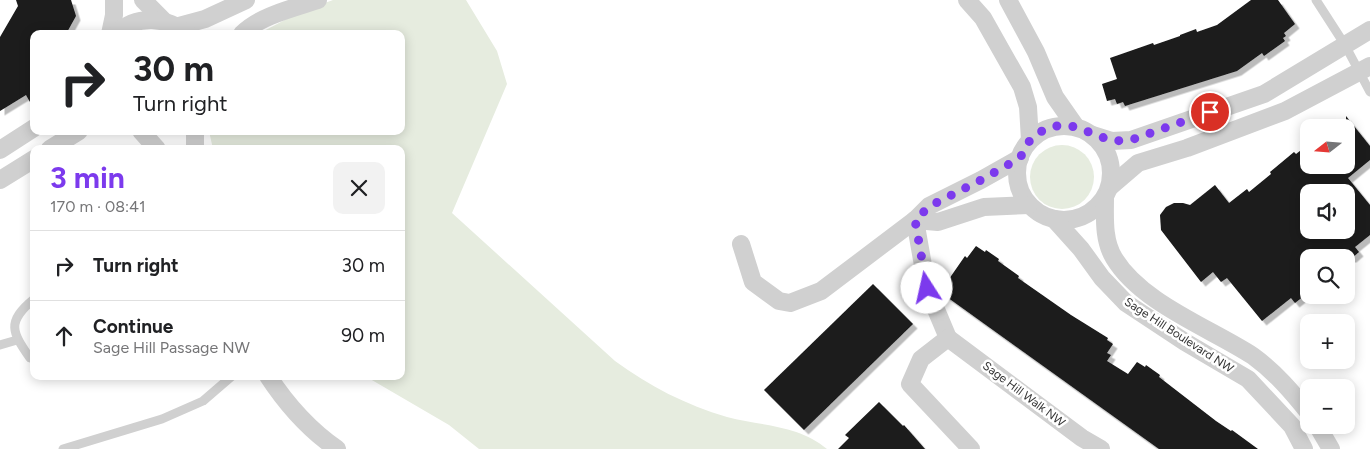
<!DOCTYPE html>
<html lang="en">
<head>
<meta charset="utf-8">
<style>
  :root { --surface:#fff; --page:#f2f2f2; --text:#202124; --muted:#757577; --line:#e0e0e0; --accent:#7c3aed }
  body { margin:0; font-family:Figtree,sans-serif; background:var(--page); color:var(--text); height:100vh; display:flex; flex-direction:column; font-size:19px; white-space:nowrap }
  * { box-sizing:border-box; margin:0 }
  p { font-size:16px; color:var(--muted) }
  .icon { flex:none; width:28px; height:28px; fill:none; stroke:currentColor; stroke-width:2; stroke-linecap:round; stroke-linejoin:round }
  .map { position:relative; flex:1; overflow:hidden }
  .panel { position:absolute; left:30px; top:145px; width:375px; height:235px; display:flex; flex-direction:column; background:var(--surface); border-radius:10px; box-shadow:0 2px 12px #0003 }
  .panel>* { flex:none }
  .banner { position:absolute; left:30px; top:30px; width:375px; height:105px; border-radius:10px; box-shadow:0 2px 12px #0003; background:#fff; color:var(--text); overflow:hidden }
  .needle { width:32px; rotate:253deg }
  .fabs { position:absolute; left:1300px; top:119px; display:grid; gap:10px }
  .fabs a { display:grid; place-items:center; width:55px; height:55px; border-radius:10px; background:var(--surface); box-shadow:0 2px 12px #0003; font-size:25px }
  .pin { position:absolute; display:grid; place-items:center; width:42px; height:42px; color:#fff; margin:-21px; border:2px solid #fff; border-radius:50%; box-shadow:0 1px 5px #0007 }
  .me { position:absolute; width:55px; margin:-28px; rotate:350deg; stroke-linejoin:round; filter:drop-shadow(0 0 4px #0008) }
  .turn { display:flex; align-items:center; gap:18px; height:105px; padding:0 20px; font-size:22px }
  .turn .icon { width:65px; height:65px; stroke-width:2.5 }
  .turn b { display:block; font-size:35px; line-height:42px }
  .round { display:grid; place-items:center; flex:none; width:52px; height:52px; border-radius:10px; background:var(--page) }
  .summary { display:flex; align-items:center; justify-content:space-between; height:85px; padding:0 20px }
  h1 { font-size:30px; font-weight:700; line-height:38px; color:var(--accent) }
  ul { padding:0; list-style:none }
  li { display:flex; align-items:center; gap:15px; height:70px; padding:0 20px; border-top:1px solid var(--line) }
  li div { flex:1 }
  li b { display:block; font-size:19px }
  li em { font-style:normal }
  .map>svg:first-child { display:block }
</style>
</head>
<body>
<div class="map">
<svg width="1370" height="449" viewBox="0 0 1370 449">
  <defs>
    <filter id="shadow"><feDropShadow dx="4.5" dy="4.5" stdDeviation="0" flood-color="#0004"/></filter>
  </defs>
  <rect width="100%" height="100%" fill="#fff"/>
  <g fill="#e6ecdf">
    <path d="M333 0H466L497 51 507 84 452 213 615 361C649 386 686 405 727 417 761 426 799 425 827 449H479L449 425 365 376H401V149H213L209 131H401V34H258L300 12Z"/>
    <circle cx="1062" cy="177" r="32"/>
  </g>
  <g fill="#1a1a1a" fill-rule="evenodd" filter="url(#shadow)">
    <polygon points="16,0 71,0 76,16 66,34 34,34 34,109 26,95 0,111 0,37 18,6"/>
    <polygon points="1251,0 1278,0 1295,24 1284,33 1286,36 1283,38 1285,41 1264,56 1262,53 1237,71 1125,106 1123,102 1117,104 1115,99 1107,101 1102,84 1117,79 1110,58 1153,43 1154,45 1180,36 1180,35 1196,29 1197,32 1217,25"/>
    <path d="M1346 116 1370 146V160L1348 178 1370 205V235L1355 247 1359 252 1352 258H1309V292L1295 303 1291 298 1262 321 1227 278 1221 282 1213 272 1201 282 1161 230 1160 215 1166 207 1174 203H1183L1190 205 1215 185 1229 203 1247 189 1249 192 1271 174 1270 172 1294 152 1296 154 1309 144V165H1346ZM1309 192H1346V230H1309Z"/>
    <polygon points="976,246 985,252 986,250 999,259 998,261 1019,276 1018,278 1071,315 1108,338 1107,340 1113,344 1107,353 1111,355 1107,361 1128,374 1137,362 1145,367 1146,365 1160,375 1159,377 1216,421 1231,431 1232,430 1258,449 1159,449 940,292 965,256 967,258"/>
    <polygon points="873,284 913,324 804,430 764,390"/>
    <polygon points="879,402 903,426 904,425 925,449 838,449 849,438 845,435"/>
  </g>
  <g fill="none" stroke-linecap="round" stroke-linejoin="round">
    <g stroke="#d0d0d0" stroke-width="9">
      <polyline points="1316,0 1345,45 1370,92"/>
      <path d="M34 299C6 322 12 332 30 358L34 359"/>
      <polyline points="0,345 17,340"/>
      <polyline points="63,449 162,419 203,401 232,376"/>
    </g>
    <g stroke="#d0d0d0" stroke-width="18">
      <polyline points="143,0 164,21"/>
      <polyline points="967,0 983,18 1022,87 1028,107 1030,140"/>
      <polyline points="1008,0 1036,52 1055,97 1076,127"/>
      <polyline points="179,26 205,19 246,0"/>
      <polyline points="110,34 114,15 114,0"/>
      <path d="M116 34C137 14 167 17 188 34"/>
      <path d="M242 34C259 16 294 8 318 0"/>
      <circle cx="1064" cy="173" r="47"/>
      <polyline points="141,131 157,149"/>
      <polyline points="1093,135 1112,141 1131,140 1264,94 1370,30"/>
      <polyline points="50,149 79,131"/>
      <polyline points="195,149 195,131"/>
      <polyline points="0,150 34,128"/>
      <polyline points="0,180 34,159"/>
      <polyline points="1110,187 1138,163 1187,148 1285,111 1370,66"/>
      <path d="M1105 198C1105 217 1103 240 1114 258 1141 303 1210 328 1253 356 1275 372 1292 392 1309 413"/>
      <polyline points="1054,219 1081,249 1102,278 1126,303 1185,342 1248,379 1292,426 1304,449"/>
      <polyline points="915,220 927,288 948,338"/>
      <polyline points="915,220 938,222 984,207 1029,205"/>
      <polyline points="741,244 753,282 779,301 790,303 821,291 915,220 929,206 981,180 1020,158"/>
      <path d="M268 376C287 405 308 429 337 449"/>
      <polyline points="1317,425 1331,449"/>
      <polyline points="971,449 910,384 921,359 948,338 1082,438 1101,449"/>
    </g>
  </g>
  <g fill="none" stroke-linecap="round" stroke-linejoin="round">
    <polyline stroke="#7c3aed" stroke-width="9" stroke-dasharray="0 16.2" points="927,288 915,220 930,206 981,180 1020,158 1030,140 1040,132 1051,127 1063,125 1076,127 1112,141 1131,140 1210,112"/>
  </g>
  <g text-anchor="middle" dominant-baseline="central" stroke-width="5" stroke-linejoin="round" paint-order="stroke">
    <g font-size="12" fill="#333" stroke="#fff">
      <text transform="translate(1179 335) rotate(33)">Sage Hill Boulevard NW</text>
      <text transform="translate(1024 394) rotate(37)">Sage Hill Walk NW</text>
    </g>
  </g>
</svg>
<div class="fabs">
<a><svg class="needle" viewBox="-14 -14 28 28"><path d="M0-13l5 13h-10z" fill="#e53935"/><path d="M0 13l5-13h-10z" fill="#757577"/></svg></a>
<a><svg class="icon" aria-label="sound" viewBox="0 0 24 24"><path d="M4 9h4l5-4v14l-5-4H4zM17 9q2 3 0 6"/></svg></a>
<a><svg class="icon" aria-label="search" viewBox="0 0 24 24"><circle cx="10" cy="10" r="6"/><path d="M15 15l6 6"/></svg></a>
<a>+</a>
<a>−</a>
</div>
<div class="pin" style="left:1210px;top:112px;background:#d93025"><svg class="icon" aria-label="arrive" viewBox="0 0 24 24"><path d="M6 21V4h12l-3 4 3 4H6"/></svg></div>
<svg class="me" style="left:927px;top:288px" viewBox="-20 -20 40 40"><circle r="19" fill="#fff"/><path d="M0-13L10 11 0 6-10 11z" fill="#7c3aed"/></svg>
<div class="banner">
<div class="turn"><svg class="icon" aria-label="right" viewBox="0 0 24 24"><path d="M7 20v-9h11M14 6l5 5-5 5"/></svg><div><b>30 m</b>Turn right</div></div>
</div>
<section class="panel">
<div class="summary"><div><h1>3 min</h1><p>170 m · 08:41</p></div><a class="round"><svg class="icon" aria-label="close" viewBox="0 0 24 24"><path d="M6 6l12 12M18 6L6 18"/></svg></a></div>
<ul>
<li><svg class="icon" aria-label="right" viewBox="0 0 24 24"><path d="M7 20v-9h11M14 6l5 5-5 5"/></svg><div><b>Turn right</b></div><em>30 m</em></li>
<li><svg class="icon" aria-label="ahead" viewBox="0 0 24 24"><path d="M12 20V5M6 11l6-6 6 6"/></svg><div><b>Continue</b><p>Sage Hill Passage NW</p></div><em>90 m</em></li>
</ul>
</section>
</div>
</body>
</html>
